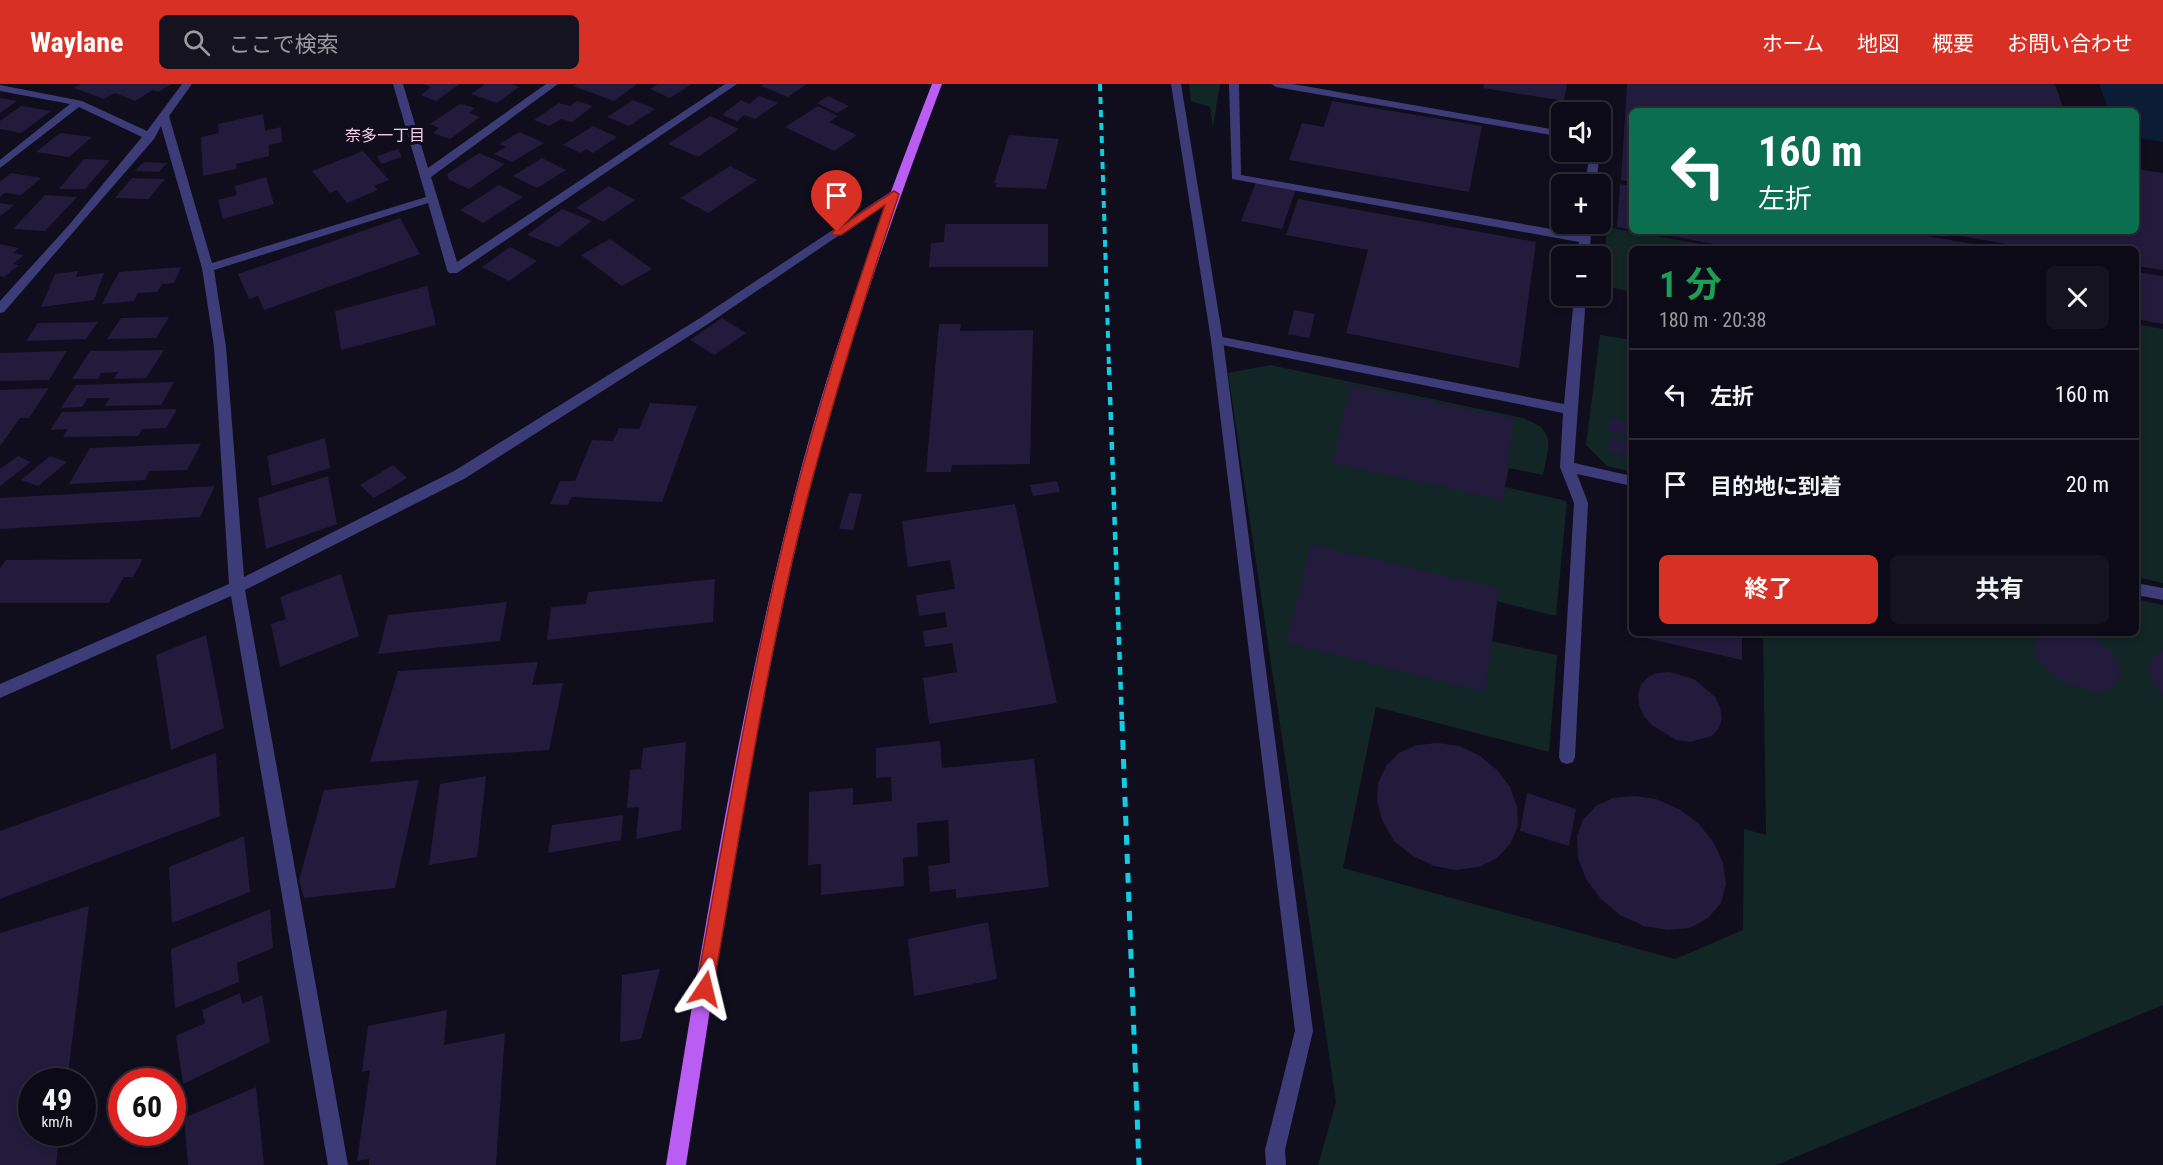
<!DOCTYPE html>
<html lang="ja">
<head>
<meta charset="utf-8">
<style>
  :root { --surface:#0c0a16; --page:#15131f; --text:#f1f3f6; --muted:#9a9aa1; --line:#2c2b35; --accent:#d93025 }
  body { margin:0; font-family:"Roboto Condensed","Noto Sans JP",sans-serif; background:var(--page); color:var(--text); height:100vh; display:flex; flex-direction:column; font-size:22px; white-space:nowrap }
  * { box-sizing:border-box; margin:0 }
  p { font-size:20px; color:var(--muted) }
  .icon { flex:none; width:33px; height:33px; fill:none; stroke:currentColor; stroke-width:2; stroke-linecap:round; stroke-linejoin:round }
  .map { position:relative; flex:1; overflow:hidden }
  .side { position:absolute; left:1629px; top:162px; width:510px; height:390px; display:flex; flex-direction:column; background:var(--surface); border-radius:9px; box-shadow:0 3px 9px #0003,0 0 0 2px var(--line) }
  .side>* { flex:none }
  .hud { position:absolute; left:1629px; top:24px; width:510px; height:126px; border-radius:9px; box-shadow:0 3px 9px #0003,0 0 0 2px var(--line); background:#0b6e4f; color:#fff; overflow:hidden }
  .fabs { position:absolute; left:1551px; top:18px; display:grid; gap:12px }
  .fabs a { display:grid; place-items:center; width:60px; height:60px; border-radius:9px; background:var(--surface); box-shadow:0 3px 9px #0003,0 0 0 2px var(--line); font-size:30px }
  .speed { position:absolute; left:18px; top:984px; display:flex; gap:12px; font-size:30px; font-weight:700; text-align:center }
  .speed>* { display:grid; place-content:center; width:78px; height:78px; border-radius:50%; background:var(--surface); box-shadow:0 3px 9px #0003,0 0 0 2px var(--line); line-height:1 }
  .speed small { font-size:15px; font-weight:400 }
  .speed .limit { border:9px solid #d22; background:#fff; color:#111 }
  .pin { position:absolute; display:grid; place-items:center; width:51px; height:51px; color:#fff; margin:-62px -26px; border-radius:50% 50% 50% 0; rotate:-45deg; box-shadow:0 0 6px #0007 }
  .pin .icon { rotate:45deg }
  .me { position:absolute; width:66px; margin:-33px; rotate:10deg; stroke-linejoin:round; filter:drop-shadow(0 0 4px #0008) }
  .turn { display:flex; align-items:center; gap:21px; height:126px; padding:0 30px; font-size:27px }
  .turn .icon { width:78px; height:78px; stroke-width:2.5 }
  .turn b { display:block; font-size:42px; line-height:51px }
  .round { display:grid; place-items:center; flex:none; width:63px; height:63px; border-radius:9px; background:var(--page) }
  .summary { display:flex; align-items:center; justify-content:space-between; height:102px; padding:0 30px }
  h1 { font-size:36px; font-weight:700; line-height:45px; color:#1e9e55 }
  .primary-button { display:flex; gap:12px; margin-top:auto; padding:12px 30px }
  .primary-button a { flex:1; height:69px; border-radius:9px; background:var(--accent); color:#fff; font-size:24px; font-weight:700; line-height:69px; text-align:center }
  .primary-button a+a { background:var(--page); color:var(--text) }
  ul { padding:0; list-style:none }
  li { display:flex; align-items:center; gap:18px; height:90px; padding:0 30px; border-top:2px solid var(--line) }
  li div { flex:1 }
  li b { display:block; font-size:22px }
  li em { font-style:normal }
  header { display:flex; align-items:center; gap:36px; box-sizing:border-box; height:84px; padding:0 30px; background:var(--accent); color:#fff }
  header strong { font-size:28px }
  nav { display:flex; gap:33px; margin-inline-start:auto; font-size:21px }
  .search { width:420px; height:54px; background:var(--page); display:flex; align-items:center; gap:15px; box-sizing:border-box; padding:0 21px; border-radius:9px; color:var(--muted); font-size:22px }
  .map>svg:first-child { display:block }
</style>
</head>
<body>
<header>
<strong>Waylane</strong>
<div class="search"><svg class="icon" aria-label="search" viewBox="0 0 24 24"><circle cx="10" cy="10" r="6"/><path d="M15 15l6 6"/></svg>ここで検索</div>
<nav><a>ホーム</a><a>地図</a><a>概要</a><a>お問い合わせ</a></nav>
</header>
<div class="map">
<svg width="2163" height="1081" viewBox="0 0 2163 1081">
  <rect width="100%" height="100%" fill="#100d1d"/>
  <g fill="#112625">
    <polygon points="1189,0 1220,0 1213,43 1210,23 1191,17"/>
    <polygon points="1607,143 1727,165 1632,165 1632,208 1602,201"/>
    <polygon points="2136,240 2163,245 2163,499 2136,493"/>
    <polygon points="1600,251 1632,256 1632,388 1607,382 1586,361"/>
    <path d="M1270 281 1523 334C1557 347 1549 360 1543 391L1509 384 1505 403 1567 417 1556 532 1496 517 1491 557 1557 571 1549 668 1376 623 1343 784 1675 875 1743 846 1744 745 1766 751 1763 549H2136V515L2163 521V921L1776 1081H1318L1336 1018 1228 289Z"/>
  </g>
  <polygon fill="#0c1c37" points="2099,0 2163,0 2163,58 2136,54 2136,27 2109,27"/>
  <g fill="#221b3c">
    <polygon points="81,0 172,0 158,8 153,6 135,17 115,9 104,15 74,4"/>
    <polygon points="423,0 460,0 436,17 421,11 431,3"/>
    <polygon points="485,0 511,0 519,3 497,19 471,10"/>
    <polygon points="577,0 637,0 614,17 573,2"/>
    <polygon points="658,0 692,0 670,14 650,5"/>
    <polygon points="764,0 807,0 788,13 761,2"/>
    <polygon points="1484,0 1567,0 1564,17 1483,4"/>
    <polygon points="1627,0 2055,0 2064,27 1632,27 1632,98 1621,96"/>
    <polygon points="759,12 778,19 755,35 744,31 737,37 722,31 741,16 749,20"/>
    <polygon points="828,12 849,22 837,29 817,19"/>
    <polygon points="0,14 17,17 0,29"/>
    <polygon points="633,16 655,25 629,42 607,33"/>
    <polygon points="577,17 593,22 572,38 561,35 549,42 534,36 559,19 570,22"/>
    <polygon points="1332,17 1482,42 1469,108 1289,76 1302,39 1324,43"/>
    <polygon points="460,20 475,24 469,29 480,33 450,55 433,49 439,44 430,40"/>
    <polygon points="21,22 51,27 21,49 0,45 0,37"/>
    <polygon points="818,22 838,32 829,38 857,51 834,67 785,43"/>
    <polygon points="263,30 265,47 281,43 282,58 269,61 269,72 236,80 236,85 203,92 201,53 219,49 218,40"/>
    <polygon points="710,32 739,45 698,73 668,60"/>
    <polygon points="593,42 617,53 593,69 586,65 581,69 563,61"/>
    <polygon points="520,48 544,59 512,78 494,70 506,63 499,60"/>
    <polygon points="60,49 92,53 69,73 36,68"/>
    <polygon points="1009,51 1059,55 1046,105 995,103 997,99 994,99"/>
    <polygon points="398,65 402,73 381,80 377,72"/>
    <polygon points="363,67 389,96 374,102 378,106 347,119 337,106 330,109 312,87"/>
    <polygon points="479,69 505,80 469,105 449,96 447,90"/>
    <polygon points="542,74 566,86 537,104 513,92"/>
    <polygon points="84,75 110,76 85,105 59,105"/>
    <polygon points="144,78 167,79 159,88 135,87"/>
    <polygon points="730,82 757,96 708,129 680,114"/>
    <polygon points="2136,85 2163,89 2163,186 2136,182 2136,165 2037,165 1937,148 2136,147"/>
    <polygon points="11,89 41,94 21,111 5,109 0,113 0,98"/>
    <polygon points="266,93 274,120 223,135 218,116 237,111 235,102"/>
    <polygon points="132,94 165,95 148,115 115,114"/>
    <polygon points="1256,98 1296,105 1282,145 1241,137"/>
    <polygon points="1620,100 1632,102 1632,146 1617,143"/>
    <polygon points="499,101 523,113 483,139 460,126"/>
    <polygon points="609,102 635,116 603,138 576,124"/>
    <polygon points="45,111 77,113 45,147 13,145"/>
    <polygon points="1298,115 1536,158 1519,284 1346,249 1368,166 1286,151"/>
    <polygon points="0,119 14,121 0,132"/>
    <polygon points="562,125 592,137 558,163 527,151"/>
    <polygon points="400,134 420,170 264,226 258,212 249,215 238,190"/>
    <polygon points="945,140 1048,140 1048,183 929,183 931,159 944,158"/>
    <polygon points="1645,147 1898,147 1996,164 1740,165"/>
    <polygon points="610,155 652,185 622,202 581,171"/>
    <polygon points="0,160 19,164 13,169 24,171 13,180 19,181 4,193 0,192"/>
    <polygon points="510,163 537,177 509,197 482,183"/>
    <polygon points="181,183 174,199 162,200 157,208 138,209 134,217 102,220 119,188"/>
    <polygon points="78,187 76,193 104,189 94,216 41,223 55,190"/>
    <polygon points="2136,188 2163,192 2163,240 2136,235"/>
    <polygon points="427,202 436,241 341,266 335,227"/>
    <polygon points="1294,226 1315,230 1309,254 1288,250"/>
    <polygon points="169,233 156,254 107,255 121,234"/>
    <polygon points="722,234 746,249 714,271 690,256"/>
    <polygon points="98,238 86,255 26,257 38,239"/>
    <polygon points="939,240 961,240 960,247 1033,246 1030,380 952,381 951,388 926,388"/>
    <polygon points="164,266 146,294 114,295 118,288 101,289 98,295 72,295 90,267"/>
    <polygon points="67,267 49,296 0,297 0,269"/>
    <polygon points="174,298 161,321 105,322 110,314 88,314 82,323 61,324 76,301"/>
    <polygon points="1351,301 1514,334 1503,416 1332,379"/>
    <polygon points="49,304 29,334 20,334 0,362 0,306"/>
    <polygon points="650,319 697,322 662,418 572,413 568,421 550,420 560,397 575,397 592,356 613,357 619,344 639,345"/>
    <polygon points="177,325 166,344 142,345 138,352 63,353 68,345 50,346 62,328"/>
    <polygon points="1609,333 1632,338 1632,352 1608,347"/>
    <polygon points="325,354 330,384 272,402 267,372"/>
    <polygon points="1609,354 1632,358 1632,373 1608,368"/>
    <polygon points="185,360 201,360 187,386 149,387 145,396 69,400 90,364"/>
    <polygon points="18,372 31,378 0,402 0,385"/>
    <polygon points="50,372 67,378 38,402 21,396"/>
    <polygon points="393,381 407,394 374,414 360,401"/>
    <polygon points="328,392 337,440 266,465 258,414"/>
    <polygon points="1057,397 1060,408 1033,412 1030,401"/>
    <polygon points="215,402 200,433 0,445 0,414"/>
    <polygon points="849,409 862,410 853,446 839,445"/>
    <polygon points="1015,420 1057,619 929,640 923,594 957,588 952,559 925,563 923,547 947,543 945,528 919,532 916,511 955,505 950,476 908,483 902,437"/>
    <polygon points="1311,460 1499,504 1485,608 1286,559"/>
    <polygon points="143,475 133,493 124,493 109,519 0,519 0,484 6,476"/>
    <polygon points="341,490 359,552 280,583 271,540 286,535 280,513"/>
    <polygon points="715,495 713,538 547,556 551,523 586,520 588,508"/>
    <polygon points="507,518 500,557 378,570 388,531"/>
    <polygon points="1642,549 1742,549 1742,576 1641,553"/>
    <polygon points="2039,549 2086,549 2110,566 2117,576 2120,595 2115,602 2106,607 2095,608 2067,600 2054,592 2036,573 2034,563 2035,554"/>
    <polygon points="206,551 224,644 171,666 156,571"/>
    <polygon points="2163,567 2163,611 2153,599 2149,588 2149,579 2154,572"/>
    <polygon points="538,578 532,601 563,599 549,666 370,678 398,587"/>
    <polygon points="1669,588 1694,595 1715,613 1720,623 1722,634 1719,644 1712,652 1690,658 1676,656 1652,641 1644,632 1639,621 1638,610 1641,601 1648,593 1657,589"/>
    <polygon points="940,657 942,684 1034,675 1049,803 956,814 956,805 930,808 928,782 950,779 948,736 917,739 918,772 903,774 904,802 821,811 821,780 808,781 809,708 853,704 853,721 892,717 891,693 876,694 876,664"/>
    <polygon points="686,658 681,746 636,755 639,723 627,724 630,686 641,685 643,664"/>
    <polygon points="1438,659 1459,662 1480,672 1497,686 1510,703 1517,723 1518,742 1510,760 1497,774 1479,783 1456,786 1434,782 1413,772 1394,757 1383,738 1377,718 1378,699 1386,682 1399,669 1417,661"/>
    <polygon points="216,669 220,732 0,815 0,747"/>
    <polygon points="486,692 477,773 429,781 440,700"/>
    <polygon points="419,696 395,804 304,814 299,796 324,706"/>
    <polygon points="1527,709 1576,725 1569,762 1520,747"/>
    <polygon points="1634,712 1656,715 1679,725 1698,739 1714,759 1723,779 1726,800 1721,819 1708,834 1690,844 1668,846 1644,842 1620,831 1601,815 1586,795 1578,774 1577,753 1583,736 1596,722 1613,714"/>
    <polygon points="623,731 621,756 548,769 552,741"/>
    <polygon points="244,752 250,808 172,839 169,783"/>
    <polygon points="89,822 67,998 32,998 32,1048 60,1048 56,1081 0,1081 0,849"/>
    <polygon points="270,825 273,864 237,879 239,898 175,924 171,865"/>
    <polygon points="988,838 997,895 914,912 908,855"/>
    <polygon points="660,885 641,955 620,958 622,891"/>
    <polygon points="240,909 242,920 262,911 270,958 183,1000 176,952 205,939 202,926"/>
    <polygon points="447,926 444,961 505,949 496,1081 369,1081 369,1075 357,1077 370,986 362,988 368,942"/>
    <polygon points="256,1003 264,1081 188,1081 184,1034"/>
  </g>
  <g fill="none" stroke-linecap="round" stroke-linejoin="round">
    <g fill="#3e3c78" fill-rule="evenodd">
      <polygon points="1229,0 1239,0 1241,91 1580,150 1582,140 1592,140 1589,172 1577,172 1579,158 1232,95"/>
      <polygon points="1271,0 1293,0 1562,47 1562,53 1276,3"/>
      <polygon points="1590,68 1600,68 1596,100 1585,100"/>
      <polygon points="1574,212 1586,212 1574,379 1632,392 1632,402 1577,390 1588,419 1575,673 1573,678 1567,680 1561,678 1559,673 1574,419 1560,383 1563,329 1217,260 1211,256 1217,252 1564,320"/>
      <polygon points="2136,499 2163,504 2163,516 2136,511"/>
    </g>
    <g fill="#3e3c78" fill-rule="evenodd">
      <polygon points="182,0 192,0 169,32 212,179 426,113 393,0 403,0 428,84 546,0 558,0 431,93 457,178 725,0 737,0 457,189 449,189 447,186 428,119 214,186 226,263 244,493 454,387 700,234 890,108 894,107 900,110 708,240 464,395 245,506 348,1081 328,1081 231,512 0,614 0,600 229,500 214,263 202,184 161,42 154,55 4,228 0,229 0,217 69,141 142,53 79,23 0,84 0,76 70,20 0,7 0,1 82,17 147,47"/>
      <polygon points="1171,0 1181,0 1223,256 1313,947 1285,1066 1286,1081 1266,1081 1265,1066 1295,947 1211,256"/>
    </g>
    <path fill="#ba5df2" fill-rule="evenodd" d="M932 0H942C890 138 841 277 806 420 753 638 720 860 686 1081H666C702 860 737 638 792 420 828 277 878 138 932 0Z"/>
    <polyline stroke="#12cde1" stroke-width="4" stroke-dasharray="7 6" stroke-linecap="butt" points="1100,0 1109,284"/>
    <polyline stroke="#12cde1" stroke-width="4.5" stroke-dasharray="8 7" stroke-linecap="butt" points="1109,283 1122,639"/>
    <polyline stroke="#12cde1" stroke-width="5" stroke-dasharray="10 9" stroke-linecap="butt" points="1122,637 1139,1081"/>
  </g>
  <path fill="#d93025" stroke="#8d1f18" stroke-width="1.5" d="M894 107 899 110C865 212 833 315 806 419 766 578 741 743 713 905L710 911 705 914 699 911 696 905C726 743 752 580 793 420 819 319 851 219 885 121L841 151H833L832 148Z"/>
  <g text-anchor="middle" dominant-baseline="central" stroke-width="6" stroke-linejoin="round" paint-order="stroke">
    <g font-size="16" fill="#fbcfeb" stroke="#100d1d">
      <text x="385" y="51">奈多一丁目</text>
    </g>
  </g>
</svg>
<div class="fabs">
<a><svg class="icon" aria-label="sound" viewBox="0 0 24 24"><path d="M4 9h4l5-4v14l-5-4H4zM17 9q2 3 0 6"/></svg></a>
<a>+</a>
<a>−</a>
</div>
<div class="speed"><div>49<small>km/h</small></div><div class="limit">60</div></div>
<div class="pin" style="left:837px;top:148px;background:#d93025"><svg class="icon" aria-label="arrive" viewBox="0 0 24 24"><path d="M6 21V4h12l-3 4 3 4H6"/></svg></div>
<svg class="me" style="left:705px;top:905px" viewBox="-20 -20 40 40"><path d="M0-17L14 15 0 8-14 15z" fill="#d93025" stroke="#fff" stroke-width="4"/></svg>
<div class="hud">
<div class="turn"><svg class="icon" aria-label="left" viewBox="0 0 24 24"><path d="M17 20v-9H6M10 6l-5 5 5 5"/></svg><div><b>160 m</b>左折</div></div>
</div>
<section class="side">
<div class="summary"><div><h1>1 分</h1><p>180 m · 20:38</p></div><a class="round"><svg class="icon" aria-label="close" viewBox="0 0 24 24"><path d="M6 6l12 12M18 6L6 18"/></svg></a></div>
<ul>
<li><svg class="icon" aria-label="left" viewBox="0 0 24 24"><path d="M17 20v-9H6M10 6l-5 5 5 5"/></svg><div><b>左折</b></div><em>160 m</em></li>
<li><svg class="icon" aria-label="arrive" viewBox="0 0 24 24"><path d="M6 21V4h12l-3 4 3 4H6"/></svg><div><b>目的地に到着</b></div><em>20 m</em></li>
</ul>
<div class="primary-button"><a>終了</a><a>共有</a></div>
</section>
</div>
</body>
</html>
